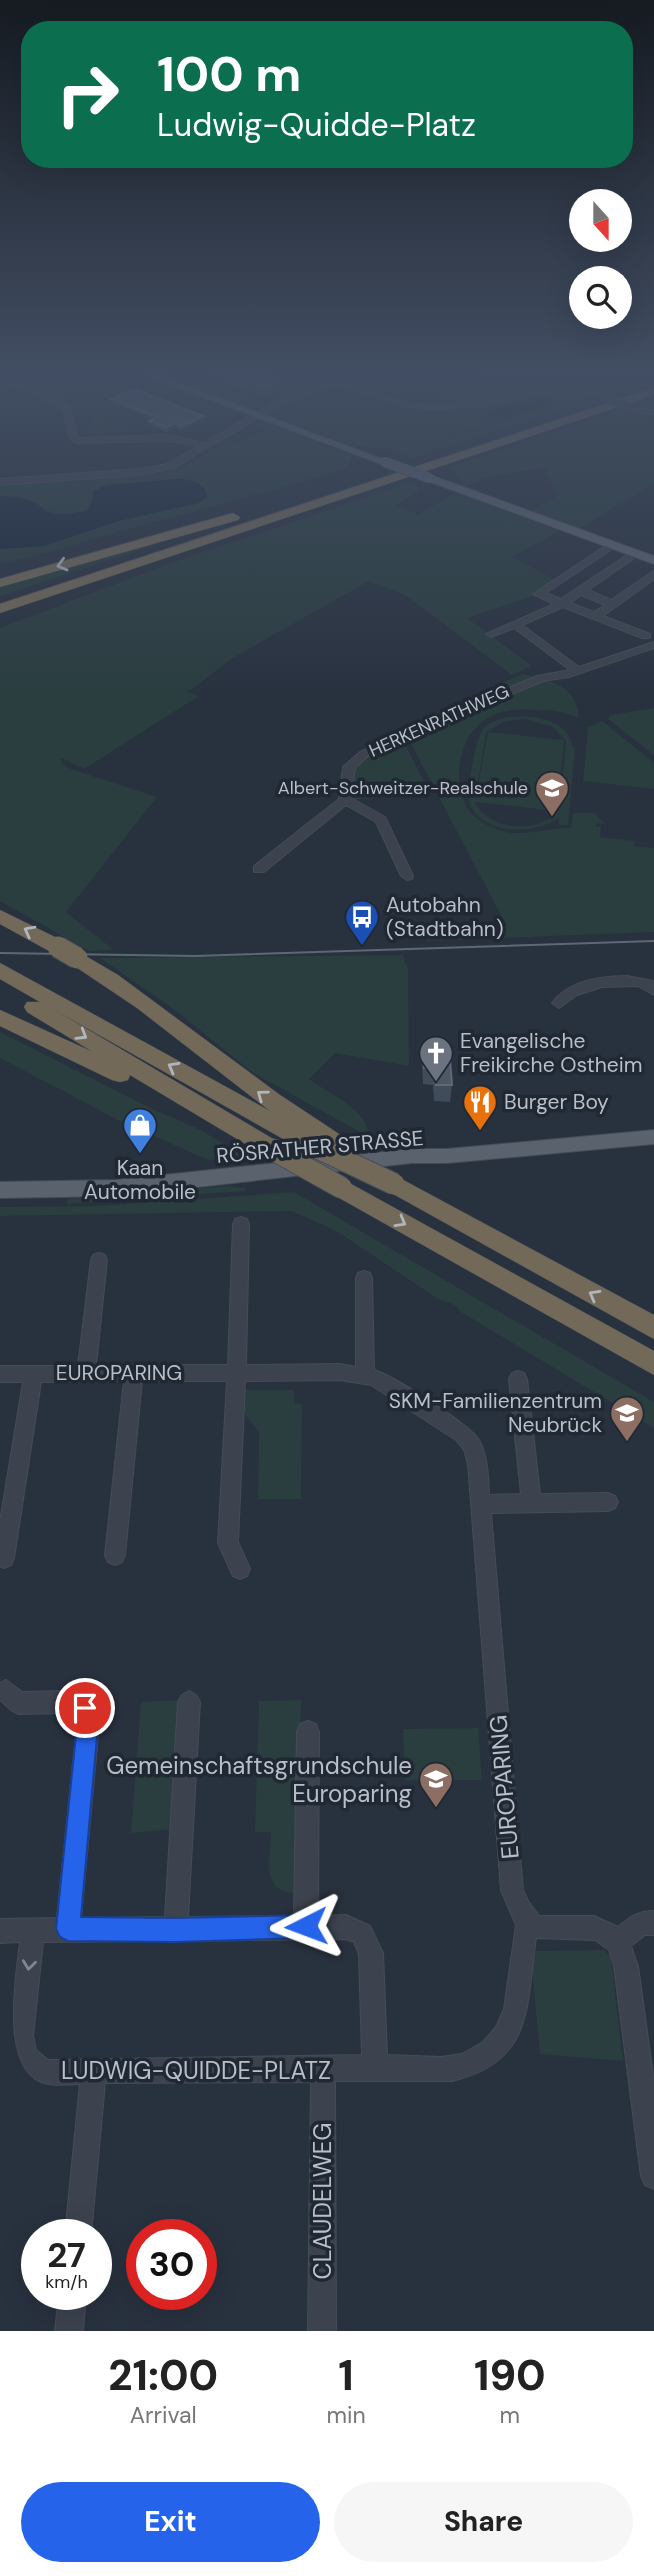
<!DOCTYPE html>
<html lang="en">
<head>
<meta charset="utf-8">
<style>
  :root { --surface:#fff; --page:#f6f6f6; --text:#222; --muted:#767676; --accent:#2563eb }
  body { margin:0; font-family:"DM Sans",sans-serif; background:var(--page); color:var(--text); height:100vh; display:flex; flex-direction:column; font-size:26px; white-space:nowrap }
  * { box-sizing:border-box; margin:0 }
  p { font-size:23px; color:var(--muted) }
  .icon { flex:none; width:38px; height:38px; fill:none; stroke:currentColor; stroke-width:2; stroke-linecap:round; stroke-linejoin:round }
  .map { position:relative; height:2331px; overflow:hidden }
  .drawer { display:flex; flex-direction:column; background:var(--surface); flex:1 }
  .drawer>* { flex:none }
  .hud { position:absolute; left:21px; top:21px; width:612px; height:147px; border-radius:28px; box-shadow:0 7px 28px #0002; background:#0b6e4f; color:#fff; overflow:hidden }
  .needle { width:46px; rotate:159deg }
  .controls { position:absolute; left:569px; top:189px; display:grid; gap:14px }
  .controls a { display:grid; place-items:center; width:63px; height:63px; border-radius:50%; background:var(--surface); box-shadow:0 7px 28px #0002; font-size:35px }
  .speed { position:absolute; left:21px; top:2219px; display:flex; gap:14px; font-size:35px; font-weight:700; text-align:center }
  .speed>* { display:grid; place-content:center; width:91px; height:91px; border-radius:50%; background:var(--surface); box-shadow:0 7px 28px #0002; line-height:1 }
  .speed small { font-size:18px; font-weight:400 }
  .speed .limit { border:10px solid #d22; background:#fff; color:#111 }
  .pin { position:absolute; display:grid; place-items:center; width:60px; height:60px; color:#fff; margin:-30px; border:4px solid #fff; border-radius:50%; box-shadow:0 2px 7px #0007 }
  .me { position:absolute; width:77px; margin:-38px; rotate:267deg; stroke-linejoin:round; filter:drop-shadow(0 0 5px #0008) }
  .turn { display:flex; align-items:center; gap:24px; height:147px; padding:0 21px; font-size:32px }
  .turn .icon { width:91px; height:91px; stroke-width:2.5 }
  .turn b { display:block; font-size:49px; line-height:60px }
  .eta { display:flex; justify-content:space-evenly; align-items:center; height:119px; text-align:center }
  .eta b { font-size:42px; font-weight:800; line-height:49px }
  .button { display:flex; gap:14px; margin-top:auto; padding:14px 21px }
  .button a { flex:1; height:80px; border-radius:42px; background:var(--accent); color:#fff; font-size:28px; font-weight:800; line-height:80px; text-align:center }
  .button a+a { background:var(--page); color:var(--text) }
  .map>svg:first-child { display:block }
</style>
</head>
<body>
<div class="map">
<svg width="654" height="2331" viewBox="0 0 654 2331">
  <rect width="100%" height="100%" fill="#28313e"/>
  <g fill="#2a3d3f" fill-rule="evenodd">
    <polygon points="178,375 182,375 265,405 250,408 170,379"/>
    <path d="M431 375C447 375 445 381 457 385 464 387 474 384 481 382L485 375H605L490 401 442 406Z"/>
    <polygon points="616,375 654,375 654,377 607,393 586,385"/>
    <path d="M574 386 601 397 579 401 547 397 480 411 497 422C485 426 478 416 470 408Z"/>
    <polygon points="563,402 578,405 413,458 390,451 343,443 276,416 467,408 485,425 482,428 470,430 457,424 461,430 459,431 425,442 462,432 472,433"/>
    <polygon points="624,408 654,420 654,484 580,528 532,511 559,495 546,475 549,467 484,478 465,487 450,467"/>
    <polygon points="91,413 126,426 125,432 94,435 88,433 87,428 93,423"/>
    <path d="M264 423 353 456 347 468C274 491 199 510 125 530 83 541 43 556 0 563V549L44 546 118 521 198 503 207 497 204 487 194 481 108 485 98 488 86 512C45 522 38 496 0 496V486L161 473 187 465 225 440 232 444 267 431 257 425Z"/>
    <polygon points="411,482 418,487 418,492 395,505 418,514 456,493 560,531 512,557 558,581 535,595 467,618 532,666 512,675 405,595 369,581 231,659 191,690 186,691 199,696 84,769 61,758 62,764 71,769 157,797 66,912 114,950 89,951 0,901 0,628 166,565"/>
    <polygon points="156,542 159,544 0,596 0,586"/>
    <polygon points="522,674 536,677 405,733 394,731"/>
    <path d="M546 680C565 685 579 698 578 718 563 711 553 710 537 710 521 709 504 709 490 717 459 732 449 785 470 812 478 821 490 827 502 831 526 837 547 827 571 828L573 813H594L605 824 596 823V827H601L600 837 635 841 634 846 654 848V932L428 941 427 930 506 925 407 736Z"/>
    <polygon points="654,708 654,755 608,719 610,715"/>
    <path d="M507 717C529 714 570 718 572 747H575L568 825H559V818C535 834 487 836 471 807 465 797 475 738 483 729 489 722 498 719 507 717ZM525 719 553 727 566 741 560 807C545 835 488 832 475 802L557 811 564 740 488 732 475 801 486 733 503 722Z"/>
    <polygon points="602,721 654,763 654,789 583,781 588,728"/>
    <polygon points="403,740 428,790 355,800 352,795 354,766 368,754"/>
    <path d="M403 955 408 970 409 1066 335 1053 309 1079C330 1095 368 1108 369 1137L253 1073 172 1008 100 958Z"/>
    <polygon points="0,1032 155,1110 201,1130 244,1157 208,1160 118,1120 0,1058"/>
    <polygon points="227,1186 246,1188 245,1191 67,1204 68,1199"/>
    <polygon points="294,1192 654,1402 654,1428 461,1312 455,1305 438,1299 338,1232 292,1211 0,1216 0,1207 96,1206"/>
    <polygon points="243,1390 294,1390 294,1404 302,1404 301,1499 258,1499 259,1432 242,1411"/>
    <polygon points="183,1700 174,1829 131,1833 141,1702"/>
    <path d="M301 1700 299 1893C260 1894 270 1861 271 1832H255L259 1701Z"/>
    <polygon points="478,1728 482,1780 405,1780 403,1729"/>
    <polygon points="604,1950 611,1957 623,2061 540,2054 531,1959 536,1951"/>
  </g>
  <g fill="#1b293b">
    <polygon points="546,398 554,403 506,418 497,418 484,411"/>
    <path d="M175 479C189 479 205 481 207 497L198 503 118 521 44 546 0 549V496L19 497 38 504 46 512 56 515 87 511 93 501 92 492 108 485Z"/>
  </g>
  <g fill="none" stroke-linecap="round" stroke-linejoin="round">
    <g stroke="#454c57" stroke-width="2">
      <g id="minor">
        <path d="M601 375H614L584 386 599 390 596 394 572 387 486 406 429 409 404 406 340 385H328L266 413 174 468 140 475 0 485V479L140 469 168 464 198 446 168 441 76 443 70 438 62 408 27 390 0 382V378L33 386 69 405 78 437 81 438 168 435 204 443C235 424 266 407 299 392 308 388 319 382 329 381 355 378 381 397 406 402 457 412 552 391 601 375Z"/>
        <polygon points="629,407 654,410 654,414 629,411"/>
        <path d="M610 543 618 545 546 593 561 599 633 551H639V555L588 590 611 600 654 571V579L603 616 650 634V638H642L563 607 522 625 579 667 654 642V648L569 677 543 681 368 756 355 768 351 798 385 817 413 876 412 879 407 880 401 876 376 822 346 805 264 872H254V866L339 799 343 767 360 752 537 676 570 670 514 628 491 637 486 634 554 604 533 594ZM581 595 605 605 594 612 570 603Z"/>
        <path d="M627 976 653 981 654 995 638 986 602 987 577 995 559 1008 552 1003C569 980 601 976 627 976Z"/>
        <path d="M241 1217 247 1219 249 1224 246 1365 340 1364 356 1367V1278L358 1273 364 1271 370 1273 372 1278 374 1370C394 1376 469 1424 479 1440 488 1456 488 1477 489 1495L521 1494 509 1379 512 1373 518 1371 524 1373 527 1379 540 1494 608 1493 615 1496 618 1502 615 1508 608 1511 491 1513 523 1890 528 1901 539 1916H594L618 1927C630 1917 637 1911 654 1911V1935H645L631 1946 638 1966 654 2083V2189L645 2185 641 2176 614 1966 609 1950 595 1940 536 1938C526 2006 534 2062 452 2081H335L336 2331H308L311 2082 105 2083 91 2235H65L80 2084C70 2084 58 2086 48 2084 0 2075 15 1982 20 1942L0 1943V1919L57 1918 77 1725 76 1715 68 1713 18 1714 11 1710 0 1700V1683L6 1680 22 1692 68 1691 92 1701 99 1725 81 1918 165 1917 178 1702 182 1695 189 1691 196 1695 200 1702 188 1917 294 1916 297 1732 300 1724 308 1721 316 1724 319 1732 318 1916 346 1915 370 1926 383 1953 387 2055 441 2057 462 2054 483 2042 496 2027 504 2009 516 1925 501 1890 468 1464 464 1450 456 1440 371 1385 340 1380 245 1381 238 1542 250 1569 247 1576 240 1579 233 1576 218 1543 227 1381H142L125 1555 122 1562 115 1565 108 1562 105 1555 124 1381 41 1382 14 1558 11 1565 4 1568 0 1566V1522L23 1382H0V1366H78L91 1260 93 1255 99 1253 105 1255 107 1260 96 1365H228L233 1224 235 1219ZM346 1939 354 1942 359 1954 362 2055 48 2060 36 2050 33 2036 43 1942Z"/>
        <polygon points="59,2294 86,2294 83,2331 55,2331"/>
      </g>
    </g>
    <g stroke="#454c57" stroke-width="2">
      <g id="major">
        <polygon points="143,375 158,375 390,462 381,464"/>
        <polygon points="425,476 433,476 654,556 654,564 425,480"/>
        <polygon points="654,1130 654,1144 447,1163 412,1163 116,1196 0,1198 0,1182 116,1180 412,1149 447,1149"/>
      </g>
    </g>
    <g stroke="#464e59" stroke-width="1">
      <g id="highway">
        <polygon points="654,388 654,395 0,613 0,604"/>
        <polygon points="233,513 240,517 238,520 0,587 0,579"/>
        <polygon points="0,910 65,942 68,947 65,952 51,952 0,924"/>
        <polygon points="77,951 118,975 280,1095 348,1140 351,1146 348,1152 340,1155 328,1150 326,1154 318,1157 310,1154 53,1009 280,1143 283,1149 280,1155 272,1158 264,1155 130,1075 128,1080 120,1082 112,1080 0,1026 0,1010 93,1052 27,1012 24,1007 27,1002 40,1002 0,979 0,963 270,1111 137,1008 70,963 67,958 70,953"/>
        <polygon points="394,1175 654,1315 654,1339 386,1190 382,1184 386,1178"/>
        <polygon points="342,1179 654,1351 654,1375 334,1195 330,1188 334,1181"/>
      </g>
    </g>
    <use href="#minor" fill="#3c434e" fill-rule="evenodd"/>
    <use href="#major" fill="#5a626e" fill-rule="evenodd"/>
    <use href="#highway" fill="#736959" fill-rule="evenodd"/>
    <polyline stroke="#5e6875" stroke-width="2" points="0,953 195,956 654,941"/>
    <g stroke="#454c57" stroke-width="10" stroke-linecap="butt">
      <polyline id="minor-bridge" points="596,392 632,409"/>
    </g>
    <g stroke="#454c57" stroke-width="11" stroke-linecap="butt">
      <polyline id="major-bridge" points="385,462 429,478"/>
    </g>
    <g stroke="#464e59" stroke-width="23" stroke-linecap="butt">
      <g id="highway-bridge">
        <polyline points="58,947 77,958"/>
        <polyline points="318,1148 394,1184"/>
        <polyline points="272,1149 342,1188"/>
      </g>
    </g>
    <use href="#minor-bridge" stroke="#3c434e" stroke-width="9"/>
    <use href="#major-bridge" stroke="#5a626e" stroke-width="10"/>
    <use href="#highway-bridge" stroke="#736959" stroke-width="21"/>
  </g>
  <g fill="#404c5a">
    <polygon points="207,375 270,375 280,389 265,396"/>
    <polygon points="111,399 204,416 205,420 183,430 176,428 167,432 150,425 149,421 153,419 112,403"/>
    <polygon points="423,1046 452,1085 450,1102 434,1101 433,1085 423,1084 422,1062"/>
  </g>
  <g fill="#313c4a">
    <polygon points="280,381 280,389 265,396 265,388"/>
    <polygon points="204,416 205,420 183,430 182,426"/>
    <polygon points="176,423 176,428 167,432 167,427"/>
  </g>
  <g fill="#4d5866" stroke="#5e6876" stroke-width="2">
    <polygon points="230,375 268,375 280,381 265,388"/>
    <polygon points="134,389 204,416 182,426 176,423 167,427 149,421 158,417 111,399"/>
    <polygon points="423,1046 449,1046 452,1085 436,1085 435,1068 424,1068"/>
  </g>
  <defs><path id="oneway-chevron" d="M-2-3.5L2.5 0L-2 3.5" fill="none" stroke-width="1.6" stroke-linecap="round" stroke-linejoin="round" transform="scale(1.75)"/></defs>
  <g stroke="#b1b6be">
    <use href="#oneway-chevron" transform="translate(62 565) rotate(164)"/>
    <use href="#oneway-chevron" transform="translate(29 931) rotate(-152)"/>
    <use href="#oneway-chevron" transform="translate(82 1035) rotate(31)"/>
    <use href="#oneway-chevron" transform="translate(173 1067) rotate(-151)"/>
    <use href="#oneway-chevron" transform="translate(262 1095) rotate(-144)"/>
    <use href="#oneway-chevron" transform="translate(401 1222) rotate(30)"/>
    <use href="#oneway-chevron" transform="translate(594 1295) rotate(-151)"/>
  </g>
  <use stroke="#808792" href="#oneway-chevron" transform="translate(29 1965) rotate(97)"/>
  <linearGradient id="sky" x2="0" y2="1"><stop stop-color="#161b22"/><stop offset="0.53" stop-color="#424e63"/><stop offset="1" stop-color="#424e63" stop-opacity="0"/></linearGradient>
  <rect width="654" height="702" fill="url(#sky)"/>
  <polygon fill="#2563eb" stroke="#184099" stroke-width="2" points="85,1697 93,1700 98,1725 81,1917 176,1918 306,1915 314,1918 318,1926 314,1935 306,1938 176,1942 68,1941 60,1937 56,1929 77,1725 75,1708 78,1700"/>
  <defs>
    <g id="school-pin" transform="scale(1.75)"><path d="M0 17L-7.5 6A9.5 9.5 0 1 1 7.5 6Z" fill="#8d6e63" stroke="#202833"/><path d="M0-5L7-2L0 1L-7-2ZM-4 1L0 2.5L4 1V4Q0 6-4 4Z" fill="#fff"/></g>
    <g id="bus-pin" transform="scale(1.75)"><path d="M0 17L-7.5 6A9.5 9.5 0 1 1 7.5 6Z" fill="#1a4fb4" stroke="#202833"/><path d="M-5-6H5V4H4V6H2V4H-2V6H-4V4H-5ZM-3.5-4V0h7V-4ZM-3.5 1.2v1.5H-2V1.2ZM2 1.2v1.5H3.5V1.2Z" fill="#fff"/></g>
    <g id="church-pin" transform="scale(1.75)"><path d="M0 17L-7.5 6A9.5 9.5 0 1 1 7.5 6Z" fill="#6b7280" stroke="#202833"/><path d="M-1.2-6h2.4v3.5h3.3v2.4h-3.3V6h-2.4V-.1h-3.3v-2.4h3.3Z" fill="#fff"/></g>
    <g id="restaurant-pin" transform="scale(1.75)"><path d="M0 17L-7.5 6A9.5 9.5 0 1 1 7.5 6Z" fill="#e8710a" stroke="#202833"/><path d="M-5-6h1v4h1v-4h1v4h1v-4h1v5L-1.5 .5V6h-2V.5L-5-1ZM5-6V6H3V1.5H1.5Q1.5-4 5-6Z" fill="#fff"/></g>
    <g id="shop-pin" transform="scale(1.75)"><path d="M0 17L-7.5 6A9.5 9.5 0 1 1 7.5 6Z" fill="#3f7fe0" stroke="#202833"/><path d="M-5-2.5h2.3a2.7 3.5 0 0 1 5.4 0H5L5.5 6h-11ZM-1.5-2.5h3a1.5 2.3 0 0 0-3 0Z" fill="#fff"/></g>
  </defs>
  <g fill-rule="evenodd">
    <use href="#school-pin" x="552" y="788"/>
    <use href="#bus-pin" x="362" y="917"/>
    <use href="#church-pin" x="436" y="1053"/>
    <use href="#restaurant-pin" x="480" y="1102"/>
    <use href="#shop-pin" x="140" y="1125"/>
    <use href="#school-pin" x="627" y="1413"/>
    <use href="#school-pin" x="436" y="1779"/>
  </g>
  <g text-anchor="middle" dominant-baseline="central" stroke-width="7" stroke-linejoin="round" paint-order="stroke">
    <g font-size="18" fill="#b8bfc9" stroke="#202833">
      <text transform="translate(439 721) rotate(-24)">HERKENRATHWEG</text>
    </g>
    <g font-size="18" fill="#b8bfc9" stroke="#202833" text-anchor="end">
      <text x="528" y="788">Albert-Schweitzer-Realschule</text>
    </g>
    <g font-size="21" fill="#b8bfc9" stroke="#202833" text-anchor="start">
      <text x="386" y="905">Autobahn<tspan x="386" dy="24">(Stadtbahn)</tspan></text>
      <text x="460" y="1041">Evangelische<tspan x="460" dy="24">Freikirche Ostheim</tspan></text>
      <text x="504" y="1102">Burger Boy</text>
      <text x="140" y="1168" text-anchor="middle">Kaan<tspan x="140" dy="24">Automobile</tspan></text>
      <text x="602" y="1401" text-anchor="end">SKM-Familienzentrum<tspan x="602" dy="24">Neubrück</tspan></text>
    </g>
    <g font-size="21" fill="#b8bfc9" stroke="#202833">
      <text transform="translate(320 1147) rotate(-5)">RÖSRATHER STRASSE</text>
      <text x="119" y="1373">EUROPARING</text>
    </g>
    <g font-size="24" fill="#b8bfc9" stroke="#202833" text-anchor="end">
      <text x="412" y="1765">Gemeinschaftsgrundschule<tspan x="412" dy="28">Europaring</tspan></text>
    </g>
    <g font-size="24" fill="#b8bfc9" stroke="#202833">
      <text transform="translate(504 1787) rotate(-95)">EUROPARING</text>
      <text x="196" y="2070">LUDWIG-QUIDDE-PLATZ</text>
      <text transform="translate(322 2201) rotate(-90)">CLAUDELWEG</text>
    </g>
  </g>
</svg>
<div class="controls">
<a><svg class="needle" viewBox="-14 -14 28 28"><path d="M0-13l5 13h-10z" fill="#e53935"/><path d="M0 13l5-13h-10z" fill="#767676"/></svg></a>
<a><svg class="icon" aria-label="search" viewBox="0 0 24 24"><circle cx="10" cy="10" r="6"/><path d="M15 15l6 6"/></svg></a>
</div>
<div class="speed"><div>27<small>km/h</small></div><div class="limit">30</div></div>
<div class="pin" style="left:85px;top:1708px;background:#d93025"><svg class="icon" aria-label="arrive" viewBox="0 0 24 24"><path d="M6 21V4h12l-3 4 3 4H6"/></svg></div>
<svg class="me" style="left:306px;top:1926px" viewBox="-20 -20 40 40"><path d="M0-17L14 15 0 8-14 15z" fill="#2563eb" stroke="#fff" stroke-width="4"/></svg>
<div class="hud">
<div class="turn"><svg class="icon" aria-label="right" viewBox="0 0 24 24"><path d="M7 20v-9h11M14 6l5 5-5 5"/></svg><div><b>100 m</b>Ludwig-Quidde-Platz</div></div>
</div>
</div>
<section class="drawer">
<div class="eta">
<div><b>21:00</b><p>Arrival</p></div>
<div><b>1</b><p>min</p></div>
<div><b>190</b><p>m</p></div>
</div>
<div class="button"><a>Exit</a><a>Share</a></div>
</section>
</body>
</html>
